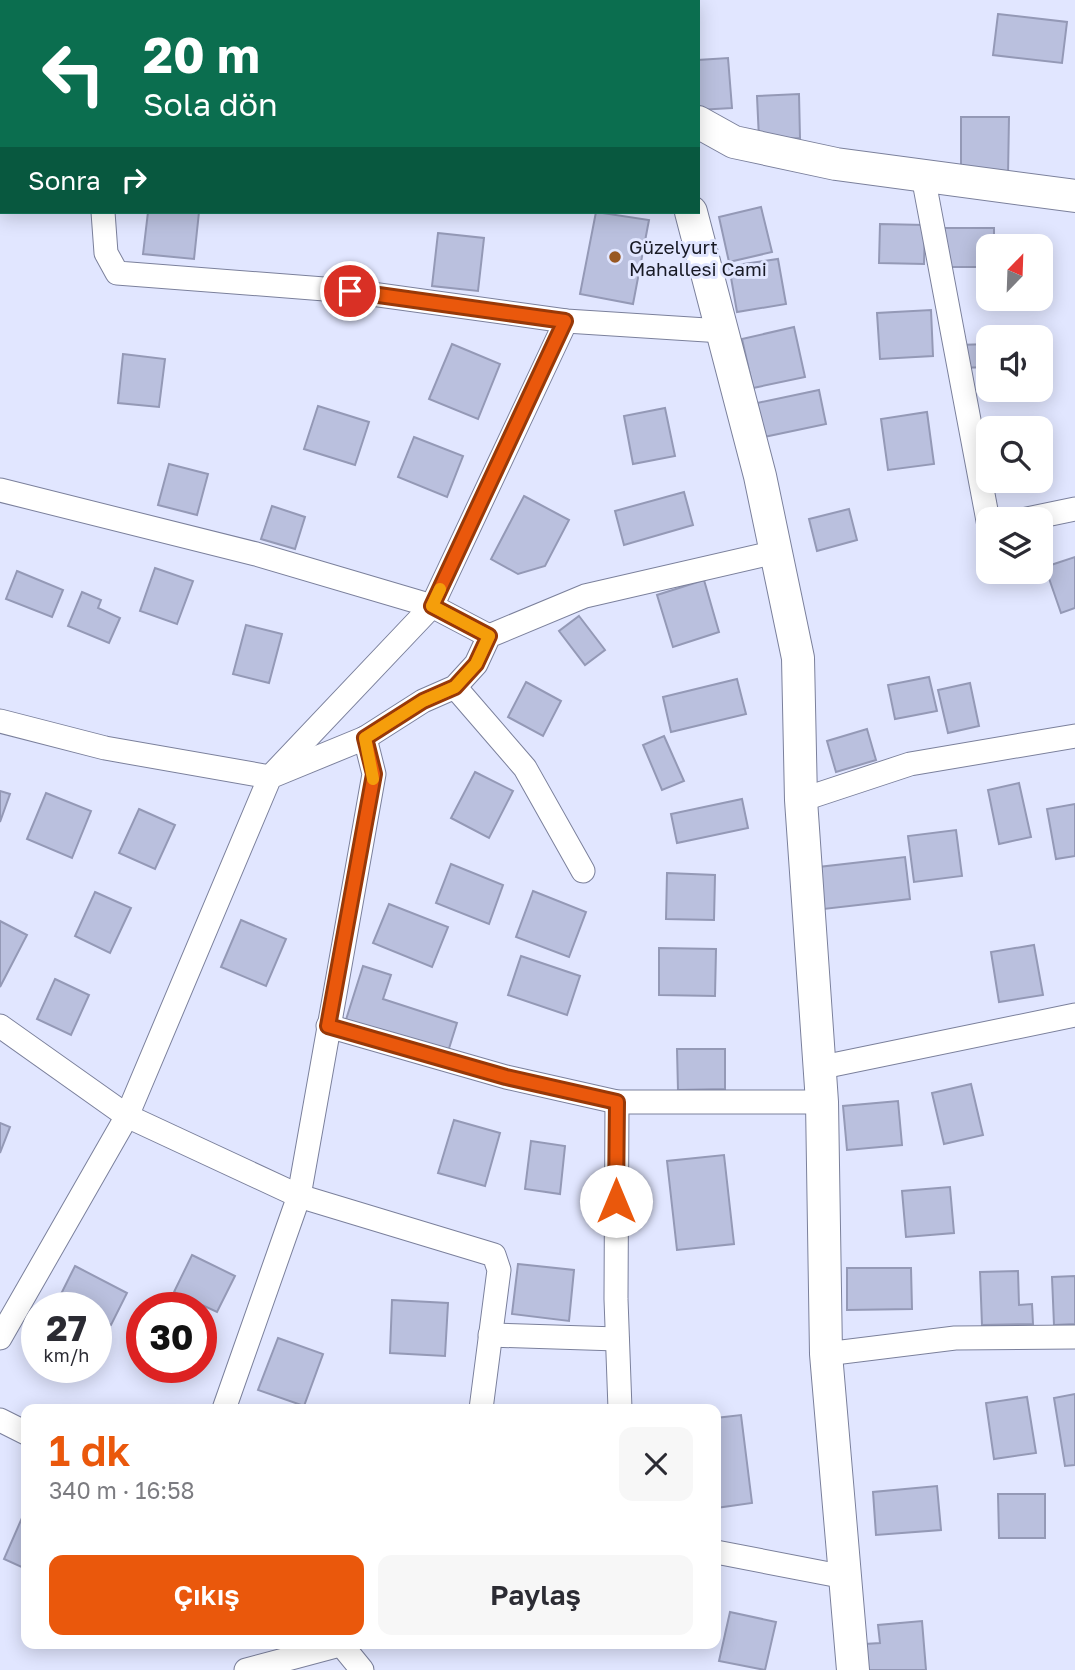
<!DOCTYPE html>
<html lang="tr">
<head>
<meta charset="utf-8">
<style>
  :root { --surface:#fff; --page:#f7f7f7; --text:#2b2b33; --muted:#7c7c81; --accent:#ea580c }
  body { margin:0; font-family:"Golos Text",sans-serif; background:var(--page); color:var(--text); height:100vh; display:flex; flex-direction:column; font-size:26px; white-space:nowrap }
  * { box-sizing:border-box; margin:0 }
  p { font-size:23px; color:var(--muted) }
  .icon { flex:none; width:38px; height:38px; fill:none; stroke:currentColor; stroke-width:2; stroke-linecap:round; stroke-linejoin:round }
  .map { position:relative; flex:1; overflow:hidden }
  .drawer { position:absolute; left:21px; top:1404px; width:700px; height:245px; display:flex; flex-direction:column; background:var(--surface); border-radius:14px; box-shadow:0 4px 18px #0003 }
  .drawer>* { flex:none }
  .hud { position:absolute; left:0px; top:0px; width:700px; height:214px; box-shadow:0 4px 18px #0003; background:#0b6e4f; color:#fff; overflow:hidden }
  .needle { width:46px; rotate:23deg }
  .fabs { position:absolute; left:976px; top:234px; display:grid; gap:14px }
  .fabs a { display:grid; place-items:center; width:77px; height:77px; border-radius:14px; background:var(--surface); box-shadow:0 4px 18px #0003; font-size:35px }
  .speed { position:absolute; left:21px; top:1292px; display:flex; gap:14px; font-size:35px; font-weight:700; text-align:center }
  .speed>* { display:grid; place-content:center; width:91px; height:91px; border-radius:50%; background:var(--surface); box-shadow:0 4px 18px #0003; line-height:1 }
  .speed small { font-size:18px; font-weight:400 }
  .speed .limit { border:10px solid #d22; background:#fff; color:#111 }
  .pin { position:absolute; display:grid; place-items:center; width:60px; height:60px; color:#fff; margin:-30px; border:4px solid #fff; border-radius:50%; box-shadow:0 2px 7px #0007 }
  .me { position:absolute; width:77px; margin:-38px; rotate:0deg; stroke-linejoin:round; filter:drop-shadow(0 0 5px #0008) }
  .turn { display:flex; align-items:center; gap:24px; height:147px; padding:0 28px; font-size:32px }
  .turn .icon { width:91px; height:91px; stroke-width:2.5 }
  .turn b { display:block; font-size:49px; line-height:60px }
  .then { display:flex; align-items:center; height:66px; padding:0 28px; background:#0003; gap:14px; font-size:26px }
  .round { display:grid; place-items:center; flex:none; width:74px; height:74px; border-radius:14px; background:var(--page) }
  .head { display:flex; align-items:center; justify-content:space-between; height:119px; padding:0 28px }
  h1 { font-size:42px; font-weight:600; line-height:52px; color:var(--accent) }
  .action { display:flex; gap:14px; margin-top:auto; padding:14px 28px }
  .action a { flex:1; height:80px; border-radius:14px; background:var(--accent); color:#fff; font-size:28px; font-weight:600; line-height:80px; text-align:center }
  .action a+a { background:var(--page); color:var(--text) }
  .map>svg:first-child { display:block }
</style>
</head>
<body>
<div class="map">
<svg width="1075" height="1670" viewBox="0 0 1075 1670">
  <rect width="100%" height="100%" fill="#e1e6ff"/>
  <g fill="#bac0de" stroke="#9499b6" stroke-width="2">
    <polygon points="998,14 1067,22 1062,63 993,55"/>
    <polygon points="728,58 732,108 698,110 698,60"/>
    <polygon points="799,94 800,138 759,139 757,96"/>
    <polygon points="961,117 1009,117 1008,175 961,175"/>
    <polygon points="761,207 772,252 729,262 719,217"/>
    <polygon points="148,212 199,212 194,259 143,254"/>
    <polygon points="596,212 649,220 633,304 580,294"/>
    <polygon points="880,224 925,225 924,264 879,263"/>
    <polygon points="944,228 994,228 994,247 989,247 989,267 944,267"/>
    <polygon points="438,233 484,238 478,291 432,286"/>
    <polygon points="778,259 786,304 737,312 729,266"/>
    <polygon points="931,310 933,356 880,359 877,313"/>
    <polygon points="794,327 805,377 753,388 742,339"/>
    <polygon points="452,344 500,364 478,419 429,399"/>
    <polygon points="989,344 989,367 959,368 958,345"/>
    <polygon points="123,354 165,359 159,407 118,403"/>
    <polygon points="819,390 826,424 764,437 757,403"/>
    <polygon points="318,406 369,422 355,465 304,449"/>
    <polygon points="665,408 675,456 633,464 624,416"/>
    <polygon points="927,412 934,464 888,470 881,419"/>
    <polygon points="414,437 463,456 447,497 398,477"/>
    <polygon points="169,464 208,474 197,515 158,505"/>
    <polygon points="684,492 693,525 624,545 615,511"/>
    <polygon points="524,496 569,520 545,566 518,574 491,559"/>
    <polygon points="272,506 305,517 295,549 261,539"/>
    <polygon points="849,509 857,540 817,551 809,519"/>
    <polygon points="1075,557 1075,608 1061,613 1045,567"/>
    <polygon points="155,568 193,581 177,624 140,611"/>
    <polygon points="17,571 63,590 52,617 6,599"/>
    <polygon points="704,580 719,632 673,647 657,595"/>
    <polygon points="82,592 101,600 98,608 120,618 109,643 68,626"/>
    <polygon points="579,616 605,650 585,665 559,631"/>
    <polygon points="246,625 282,634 269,683 233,674"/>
    <polygon points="929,677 937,711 895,719 888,685"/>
    <polygon points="737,679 746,714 671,732 663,697"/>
    <polygon points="526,682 561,701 543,736 508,717"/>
    <polygon points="970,683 979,726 948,733 938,690"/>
    <polygon points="867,729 876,760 836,772 827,741"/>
    <polygon points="664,736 684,781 662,790 643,745"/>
    <polygon points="475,772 513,791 489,838 451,818"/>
    <polygon points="1019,783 1031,837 999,844 988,790"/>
    <polygon points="0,791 10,794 0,822"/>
    <polygon points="46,793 91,811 72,858 27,839"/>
    <polygon points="742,799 748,828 677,843 671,814"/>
    <polygon points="1075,804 1075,856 1056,859 1047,809"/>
    <polygon points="139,809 175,825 155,869 119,853"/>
    <polygon points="956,830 962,876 914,882 908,836"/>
    <polygon points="905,857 910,899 815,910 810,868"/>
    <polygon points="451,864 503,885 489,924 436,903"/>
    <polygon points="667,873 715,875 714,920 666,919"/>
    <polygon points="533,891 586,912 569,957 516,937"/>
    <polygon points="95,892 131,908 110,953 75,936"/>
    <polygon points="389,904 448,927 432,967 373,943"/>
    <polygon points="241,920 286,939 266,986 221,967"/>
    <polygon points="0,921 27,935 0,987"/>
    <polygon points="1034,945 1043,995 999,1002 991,952"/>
    <polygon points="659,948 716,949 715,996 659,995"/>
    <polygon points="521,956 580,976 567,1015 508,995"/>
    <polygon points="363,966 391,975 383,999 457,1023 446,1058 344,1026"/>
    <polygon points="55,979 89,995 71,1035 37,1019"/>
    <polygon points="677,1049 725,1049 725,1089 678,1090"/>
    <polygon points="971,1084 983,1135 944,1144 932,1093"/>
    <polygon points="898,1101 902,1145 847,1150 843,1106"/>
    <polygon points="454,1120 500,1133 485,1186 438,1173"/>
    <polygon points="0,1123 10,1127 0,1153"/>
    <polygon points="531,1141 565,1146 560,1194 525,1189"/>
    <polygon points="724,1155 734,1244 677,1250 667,1161"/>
    <polygon points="950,1187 954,1233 906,1237 902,1191"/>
    <polygon points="192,1255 235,1276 217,1312 174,1292"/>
    <polygon points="518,1264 574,1270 569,1321 512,1314"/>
    <polygon points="75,1266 127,1293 111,1325 96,1317 96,1307 77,1307 59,1298"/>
    <polygon points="847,1268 911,1268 912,1309 847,1310"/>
    <polygon points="1018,1271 1019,1305 1032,1304 1033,1324 982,1325 980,1272"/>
    <polygon points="1075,1276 1075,1324 1054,1325 1052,1277"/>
    <polygon points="392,1300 448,1303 445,1356 390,1353"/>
    <polygon points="278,1338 323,1354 304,1406 258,1390"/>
    <polygon points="1075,1394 1075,1465 1065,1466 1054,1398"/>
    <polygon points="1027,1397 1036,1453 994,1459 986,1403"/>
    <polygon points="741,1415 752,1503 716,1508 716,1418"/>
    <polygon points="937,1486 941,1530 876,1535 873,1492"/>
    <polygon points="998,1494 1045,1494 1045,1538 999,1538"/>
    <polygon points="25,1511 26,1511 26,1569 4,1559"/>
    <polygon points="730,1612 776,1622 765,1670 719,1661"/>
    <polygon points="922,1621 926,1670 867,1670 865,1644 880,1643 878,1625"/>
  </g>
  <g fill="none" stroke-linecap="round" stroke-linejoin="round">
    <g stroke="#7b809c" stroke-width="25">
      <g id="street">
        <polyline points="923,176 989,526"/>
        <polyline points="103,212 106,253 117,273 350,291 566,321 722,331"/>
        <polyline points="0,490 256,554 432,606 489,636"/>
        <polyline points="1022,520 1075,509"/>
        <polyline points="455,687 525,768 583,871"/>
        <polyline points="0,721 105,748 270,777 432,606 566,321"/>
        <polyline points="801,800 910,764 1075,736"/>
        <polyline points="0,1026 127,1116 299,1196 494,1255 499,1270 481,1409"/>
        <polyline points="328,1026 506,1077 617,1102 822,1102"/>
        <polyline points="818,1068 1075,1015"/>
        <polyline points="617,1102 616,1299 620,1409"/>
        <polyline points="490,1335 617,1339"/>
        <polyline points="0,1338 127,1116 270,777 365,738 423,701 455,687 476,664 489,636 585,596 776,552"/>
        <polyline points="826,1354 955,1338 1075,1337"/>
        <polyline points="224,1409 299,1196 374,774 365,738"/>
        <polyline points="0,1420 26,1433"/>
        <polyline points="716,1552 845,1577"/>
        <polyline points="340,1643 362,1670"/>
        <polyline points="246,1670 340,1645"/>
      </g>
    </g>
    <g stroke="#7b809c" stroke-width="34">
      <g id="secondary">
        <polyline points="646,0 646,2"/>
        <polyline points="0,7 2,7"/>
        <polyline points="698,122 734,142 836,164 1075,196"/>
        <polyline points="691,212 760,476 798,658 801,800 822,1102 826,1354 853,1670"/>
      </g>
    </g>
    <use href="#street" stroke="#fff" stroke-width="23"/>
    <use href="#secondary" stroke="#fff" stroke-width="32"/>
  </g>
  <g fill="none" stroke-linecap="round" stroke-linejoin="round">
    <g stroke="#983908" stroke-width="18">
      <polyline id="route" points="350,291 565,321 432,606 489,636 476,664 455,687 423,701 365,738 374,774 328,1026 506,1077 617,1102 616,1201"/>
    </g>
    <use href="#route" stroke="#ea580c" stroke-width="12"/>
    <polyline stroke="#f59e0b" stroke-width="12" points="373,779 365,738 423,701 455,687 476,664 489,636 432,606 440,589"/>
  </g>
  <circle fill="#985822" stroke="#e1e6ff" stroke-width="2.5" cx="615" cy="257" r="7"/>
  <g text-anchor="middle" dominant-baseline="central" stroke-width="6" stroke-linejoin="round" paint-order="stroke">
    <g font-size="19" fill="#181a25" stroke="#e1e6ff" text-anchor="start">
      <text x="629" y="246">Güzelyurt<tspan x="629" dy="22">Mahallesi Cami</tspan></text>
    </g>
  </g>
</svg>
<div class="fabs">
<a><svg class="needle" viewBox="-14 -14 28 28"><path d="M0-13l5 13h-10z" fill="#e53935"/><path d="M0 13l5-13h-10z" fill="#7c7c81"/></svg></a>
<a><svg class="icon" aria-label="sound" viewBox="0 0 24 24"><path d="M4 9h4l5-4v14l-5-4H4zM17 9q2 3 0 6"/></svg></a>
<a><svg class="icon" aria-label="search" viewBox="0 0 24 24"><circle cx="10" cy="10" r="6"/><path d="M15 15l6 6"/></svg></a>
<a><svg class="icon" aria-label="layers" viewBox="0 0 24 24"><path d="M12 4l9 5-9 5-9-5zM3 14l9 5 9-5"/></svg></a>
</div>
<div class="speed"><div>27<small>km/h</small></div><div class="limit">30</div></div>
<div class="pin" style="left:350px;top:291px;background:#d93025"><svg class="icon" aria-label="arrive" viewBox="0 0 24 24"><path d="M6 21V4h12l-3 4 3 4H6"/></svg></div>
<svg class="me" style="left:616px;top:1201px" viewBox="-20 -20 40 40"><circle r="19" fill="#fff"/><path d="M0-13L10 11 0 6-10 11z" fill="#ea580c"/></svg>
<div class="hud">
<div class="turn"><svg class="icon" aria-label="left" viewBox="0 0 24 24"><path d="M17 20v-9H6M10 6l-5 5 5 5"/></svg><div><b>20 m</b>Sola dön</div></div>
<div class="then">Sonra<svg class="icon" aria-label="right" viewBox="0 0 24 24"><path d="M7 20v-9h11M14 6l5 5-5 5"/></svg></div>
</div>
<section class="drawer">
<div class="head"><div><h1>1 dk</h1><p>340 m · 16:58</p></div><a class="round"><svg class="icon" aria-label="close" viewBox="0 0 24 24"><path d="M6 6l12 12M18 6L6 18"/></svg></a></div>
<div class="action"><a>Çıkış</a><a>Paylaş</a></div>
</section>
</div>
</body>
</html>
